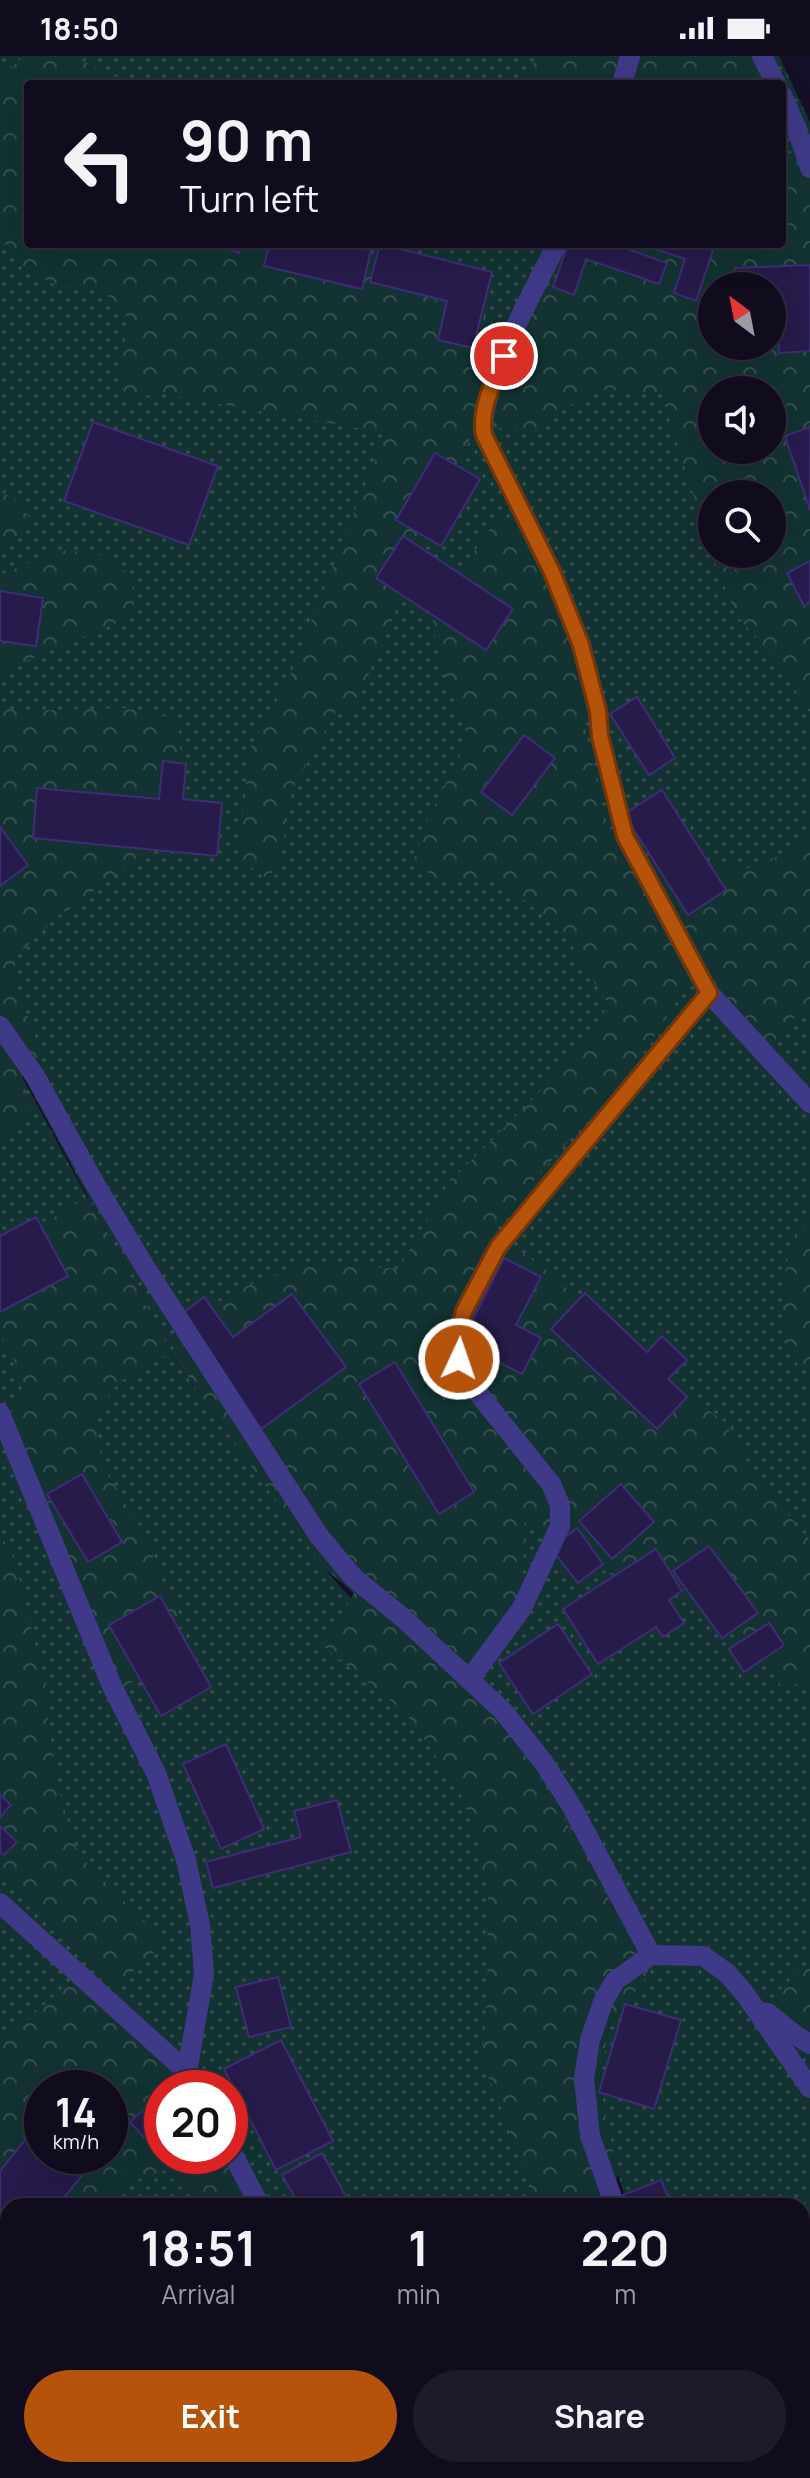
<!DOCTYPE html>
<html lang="en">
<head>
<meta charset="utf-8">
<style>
  :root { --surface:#100c1e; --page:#1e1a2b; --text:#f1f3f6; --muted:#9c9ba4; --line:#302c3c; --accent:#b45309 }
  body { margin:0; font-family:Manrope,sans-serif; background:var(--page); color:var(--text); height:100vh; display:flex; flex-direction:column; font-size:30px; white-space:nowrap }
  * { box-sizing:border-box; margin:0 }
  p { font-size:26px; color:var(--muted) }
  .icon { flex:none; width:44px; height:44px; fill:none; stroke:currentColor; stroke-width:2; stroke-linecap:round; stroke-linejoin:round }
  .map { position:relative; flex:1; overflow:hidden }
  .panel { position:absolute; left:0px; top:2142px; width:810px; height:280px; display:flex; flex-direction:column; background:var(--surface); border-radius:24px 24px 0 0; box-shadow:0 8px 32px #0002,0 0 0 2px var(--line) }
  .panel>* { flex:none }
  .banner { position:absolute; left:24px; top:24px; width:762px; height:168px; border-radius:8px; box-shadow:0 8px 32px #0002,0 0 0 2px var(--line); background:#100c1e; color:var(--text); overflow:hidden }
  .needle { width:52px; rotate:328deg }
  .buttons { position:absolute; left:698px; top:216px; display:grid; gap:16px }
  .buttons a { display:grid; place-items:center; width:88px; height:88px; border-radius:50%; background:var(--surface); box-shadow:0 8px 32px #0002,0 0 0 2px var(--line); font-size:40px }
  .speed { position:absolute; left:24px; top:2014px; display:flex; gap:16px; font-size:40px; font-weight:700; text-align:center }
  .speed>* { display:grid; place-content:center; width:104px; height:104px; border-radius:50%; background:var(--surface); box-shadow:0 8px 32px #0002,0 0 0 2px var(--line); line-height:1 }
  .speed small { font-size:20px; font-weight:400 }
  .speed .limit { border:12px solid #d22; background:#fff; color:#111 }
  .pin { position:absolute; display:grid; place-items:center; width:68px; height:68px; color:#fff; margin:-34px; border:4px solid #fff; border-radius:50%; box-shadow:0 2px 8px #0007 }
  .me { position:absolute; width:88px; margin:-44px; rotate:3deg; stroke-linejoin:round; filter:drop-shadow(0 0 6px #0008) }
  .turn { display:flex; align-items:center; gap:28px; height:168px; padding:0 24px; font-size:36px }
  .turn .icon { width:104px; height:104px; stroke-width:2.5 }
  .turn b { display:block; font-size:56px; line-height:68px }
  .eta { display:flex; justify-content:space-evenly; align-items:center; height:136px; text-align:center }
  .eta b { font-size:48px; font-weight:700; line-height:56px }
  .action { display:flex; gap:16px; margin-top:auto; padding:16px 24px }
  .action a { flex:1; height:92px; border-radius:48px; background:var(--accent); color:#fff; font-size:32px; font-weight:700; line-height:92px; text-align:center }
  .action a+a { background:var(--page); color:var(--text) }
  .status { display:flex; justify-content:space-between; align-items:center; height:56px; padding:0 40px; background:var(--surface); direction:ltr }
  .status svg { height:22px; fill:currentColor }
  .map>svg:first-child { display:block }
</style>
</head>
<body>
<div class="status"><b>18:50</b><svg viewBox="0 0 49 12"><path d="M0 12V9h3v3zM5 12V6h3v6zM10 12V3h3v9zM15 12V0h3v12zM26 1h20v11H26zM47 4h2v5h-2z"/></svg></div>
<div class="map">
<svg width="810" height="2422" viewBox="0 0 810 2422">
  <defs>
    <pattern id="grass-dots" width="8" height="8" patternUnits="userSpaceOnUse" patternTransform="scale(2)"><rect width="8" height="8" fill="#123332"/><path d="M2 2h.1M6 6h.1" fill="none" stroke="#345051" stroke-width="1.8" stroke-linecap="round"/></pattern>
    <pattern id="forest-crowns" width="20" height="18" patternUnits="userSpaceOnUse" patternTransform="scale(2)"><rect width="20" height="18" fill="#123332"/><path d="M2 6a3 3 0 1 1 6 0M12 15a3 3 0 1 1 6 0" fill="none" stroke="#345051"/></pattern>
  </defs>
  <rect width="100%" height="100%" fill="#151028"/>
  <g fill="url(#grass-dots)" fill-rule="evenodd">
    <path d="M0 0H779L810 66V2209L802 2212V2150H628L618 2118 599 2028 610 1965 497 1654 323 1511 529 1744 601 2150H8V2346L0 2338V988L20 1017 171 1298 250 1408 171 1296 22 1017 0 984ZM28 28H782V188H28ZM712 230H772V290H712ZM712 334H772V394H712ZM712 438H772V498H712ZM42 2032H110V2100H42ZM162 2032H230V2100H162Z"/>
    <polygon points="145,2414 752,2414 757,2422 120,2422"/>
  </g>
  <g fill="url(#forest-crowns)" fill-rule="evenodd">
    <path d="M24 0H72L132 28H28V188H351L466 239 499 276 596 188H782V76L804 125 810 151V658L775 601 735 558 712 498H772V438H712V498L661 337 597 333 532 374 475 371 350 662 337 654 293 732 278 813 265 821 243 806 241 774 246 731 247 697 288 624 386 377 157 337 126 346 119 314 129 262 99 230 56 229 24 215 0 181V22ZM712 230H772V290H712ZM712 334H772V394H712Z"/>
    <polygon points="536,0 749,0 761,28 526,28"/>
    <polygon points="0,436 15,442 31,464 4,497 0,498"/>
    <polygon points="522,456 585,620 581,650 606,775 649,766 682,803 759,813 810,777 810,945 764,996 695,918 636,1008 490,1174 556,1221 647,1315 723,1364 758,1424 810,1484 810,1621 785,1634 707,1533 636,1533 573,1496 525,1461 523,1520 512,1554 457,1621 497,1654 560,1755 650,1918 610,1965 599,2028 618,2118 608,2150 533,2150 526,2116 482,2004 487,1943 488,1835 481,1792 459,1733 406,1657 322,1589 354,1537 322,1510 171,1297 118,1327 95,1361 102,1409 144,1477 159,1517 182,1565 166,1606 120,1633 0,1373 23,1338 17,1310 0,1278 0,1259 19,1182 88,1141 171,1296 191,1263 237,1234 311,1206 399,1213 447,1129 534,1042 571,1000 609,950 565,878 498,823 448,826 412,809 426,766 469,683 443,614 432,567 450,531 492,470"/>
    <path d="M58 494C101 498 125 495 136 544L124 564 0 616V519Z"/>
    <polygon points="0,651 24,655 123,652 178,663 184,750 171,770 126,812 54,863 15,902 15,928 42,998 22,1017 31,1060 0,1086"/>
    <polygon points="810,1163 810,1311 800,1312 783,1284 783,1227 791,1187"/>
    <polygon points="0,1478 14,1502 44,1624 56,1725 78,1799 166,1886 118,1929 0,1812"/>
    <polygon points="810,1909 810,1981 770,1958 795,1915"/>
    <path d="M75 1922 145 1982 181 2032H162V2100H229L264 2150H202L190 2134 168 2113 127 2127 99 2150H8V2282L0 2292V1987ZM42 2032H110V2100H42Z"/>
    <polygon points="575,2414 749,2414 754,2422 587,2422"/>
  </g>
  <polygon fill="#123332" points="810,2210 810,2422 764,2422 759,2414 802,2414 802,2213"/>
  <g fill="#261b4a" stroke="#3e2d76" stroke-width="2">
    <polygon points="216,188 242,188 239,197"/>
    <polygon points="269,188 344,188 371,194 362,233 264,210"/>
    <polygon points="380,188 492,216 473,292 438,284 447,245 370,226"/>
    <polygon points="568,188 613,188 667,207 659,228 586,203 574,239 553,231"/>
    <polygon points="639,188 715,188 696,245 674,237 685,203"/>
    <polygon points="810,209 810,295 779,297 777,257 772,257 772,230 736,230 735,212"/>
    <polygon points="93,366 218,410 189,489 64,445"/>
    <polygon points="810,371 810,454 785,380"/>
    <polygon points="435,397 480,423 441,490 396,464"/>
    <polygon points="403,480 513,553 486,594 376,522"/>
    <polygon points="810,505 810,546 804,550 787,517"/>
    <polygon points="0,535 43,542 36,590 0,585"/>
    <polygon points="637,641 675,702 649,719 610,658"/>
    <polygon points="524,679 555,702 512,759 481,736"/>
    <polygon points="163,705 186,708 183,743 222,747 217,800 33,782 37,732 159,743"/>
    <polygon points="662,734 726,834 688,859 624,758"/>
    <polygon points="0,771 28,809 0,830"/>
    <polygon points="36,1161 68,1220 0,1256 0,1180"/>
    <polygon points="504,1202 541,1221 516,1269 541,1282 522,1318 461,1287"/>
    <polygon points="585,1237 647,1296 662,1280 687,1304 668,1323 687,1341 657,1373 551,1273"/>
    <polygon points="292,1238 346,1311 261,1373 178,1261 204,1241 233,1281"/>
    <polygon points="395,1306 474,1436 439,1458 359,1328"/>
    <polygon points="82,1418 122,1486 88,1506 47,1438"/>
    <polygon points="621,1428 654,1466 612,1503 579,1465"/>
    <polygon points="577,1472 603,1508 578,1527 551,1492"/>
    <polygon points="709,1490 758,1557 722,1582 673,1515"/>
    <polygon points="656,1493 682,1535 669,1544 684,1567 663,1581 656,1571 598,1608 563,1553"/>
    <polygon points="160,1540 211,1631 161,1660 109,1569"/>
    <polygon points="769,1567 784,1589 744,1616 729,1593"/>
    <polygon points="558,1568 592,1618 533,1658 499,1607"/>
    <polygon points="226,1688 264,1773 221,1793 183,1708"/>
    <polygon points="0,1739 11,1749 0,1761"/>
    <polygon points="337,1744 351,1796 213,1832 206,1806 301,1781 294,1755"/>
    <polygon points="0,1770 17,1786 4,1799 0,1796"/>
    <polygon points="278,1921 291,1971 249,1981 236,1931"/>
    <polygon points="625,1948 681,1964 654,2053 599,2036"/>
    <polygon points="281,1984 333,2085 276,2114 224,2013"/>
    <polygon points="162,2037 162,2090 157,2095 130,2066"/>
    <polygon points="110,2050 127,2060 110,2087"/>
    <polygon points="42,2063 42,2100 98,2100 57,2150 8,2150 8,2161 0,2155 0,2115"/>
    <polygon points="322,2097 351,2150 300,2150 282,2119"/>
    <polygon points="661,2124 672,2150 622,2150 618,2141"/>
    <polygon points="810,2173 810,2276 802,2265 802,2179"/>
    <polygon points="0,2178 8,2186 8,2215 0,2223"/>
    <polygon points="802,2293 810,2304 810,2390 802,2380"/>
    <polygon points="386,2414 397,2414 407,2422 380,2422"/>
  </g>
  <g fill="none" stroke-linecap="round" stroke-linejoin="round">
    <g stroke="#3f3a88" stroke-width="20">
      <polyline points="762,0 776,28"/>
      <polyline points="622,28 630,0"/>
      <polyline points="782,39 797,73 810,112"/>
      <path d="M557 188C537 228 476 338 484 379L552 516 581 589 598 655 600 680 625 780 709 937 810 1047"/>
      <polyline points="0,970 35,1020 95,1128 145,1211 319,1480 354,1522 402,1561 503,1655 544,1707 572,1751 651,1899"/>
      <polyline points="0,1357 112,1630 156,1717 186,1804 200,1869 204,1918 187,2016"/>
      <polyline points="469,1624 522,1552 560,1470 560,1449 551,1428 474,1332 459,1303 456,1284 464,1255 498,1191 709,937"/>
      <polyline points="0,1847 187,2016 196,2032"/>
      <polyline points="768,1957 795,1979 810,1988"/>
      <polyline points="230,2093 260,2150"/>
      <polyline points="615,2150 590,2080 584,2022 590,1984 603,1946 615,1925 651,1899 703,1900 727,1917 745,1938 810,2032"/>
      <polyline points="0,2380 8,2388"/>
      <polyline points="36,2414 44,2422"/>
      <polyline points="417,2414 423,2422"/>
      <polyline points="752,2414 756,2422"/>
    </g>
  </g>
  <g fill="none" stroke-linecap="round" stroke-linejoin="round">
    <g stroke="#753606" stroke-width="20">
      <path id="route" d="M459 1303 456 1284 464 1255 498 1191 709 937 625 780 600 680 598 655 581 589 552 516 484 379C479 353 495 323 504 300"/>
    </g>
    <use href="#route" stroke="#b45309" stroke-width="14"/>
  </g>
</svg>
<div class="buttons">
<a><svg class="needle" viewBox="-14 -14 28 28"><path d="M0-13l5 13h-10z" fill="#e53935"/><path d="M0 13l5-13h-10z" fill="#9c9ba4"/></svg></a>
<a><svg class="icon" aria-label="sound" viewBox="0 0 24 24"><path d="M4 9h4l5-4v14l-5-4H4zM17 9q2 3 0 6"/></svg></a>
<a><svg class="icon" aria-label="search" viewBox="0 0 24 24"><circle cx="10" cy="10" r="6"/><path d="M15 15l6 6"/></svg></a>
</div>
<div class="speed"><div>14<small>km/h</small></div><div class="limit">20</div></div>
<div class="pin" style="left:504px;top:300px;background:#d93025"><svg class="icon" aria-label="arrive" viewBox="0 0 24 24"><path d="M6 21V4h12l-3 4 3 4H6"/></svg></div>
<svg class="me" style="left:459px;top:1303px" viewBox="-20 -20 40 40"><circle r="17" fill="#b45309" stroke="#fff" stroke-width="3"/><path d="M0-11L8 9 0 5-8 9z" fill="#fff"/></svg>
<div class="banner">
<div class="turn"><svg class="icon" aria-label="left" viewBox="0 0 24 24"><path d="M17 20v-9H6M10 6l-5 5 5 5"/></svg><div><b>90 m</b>Turn left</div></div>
</div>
<section class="panel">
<div class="eta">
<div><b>18:51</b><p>Arrival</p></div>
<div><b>1</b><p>min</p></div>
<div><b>220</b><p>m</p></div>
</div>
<div class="action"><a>Exit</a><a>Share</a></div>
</section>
</div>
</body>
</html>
